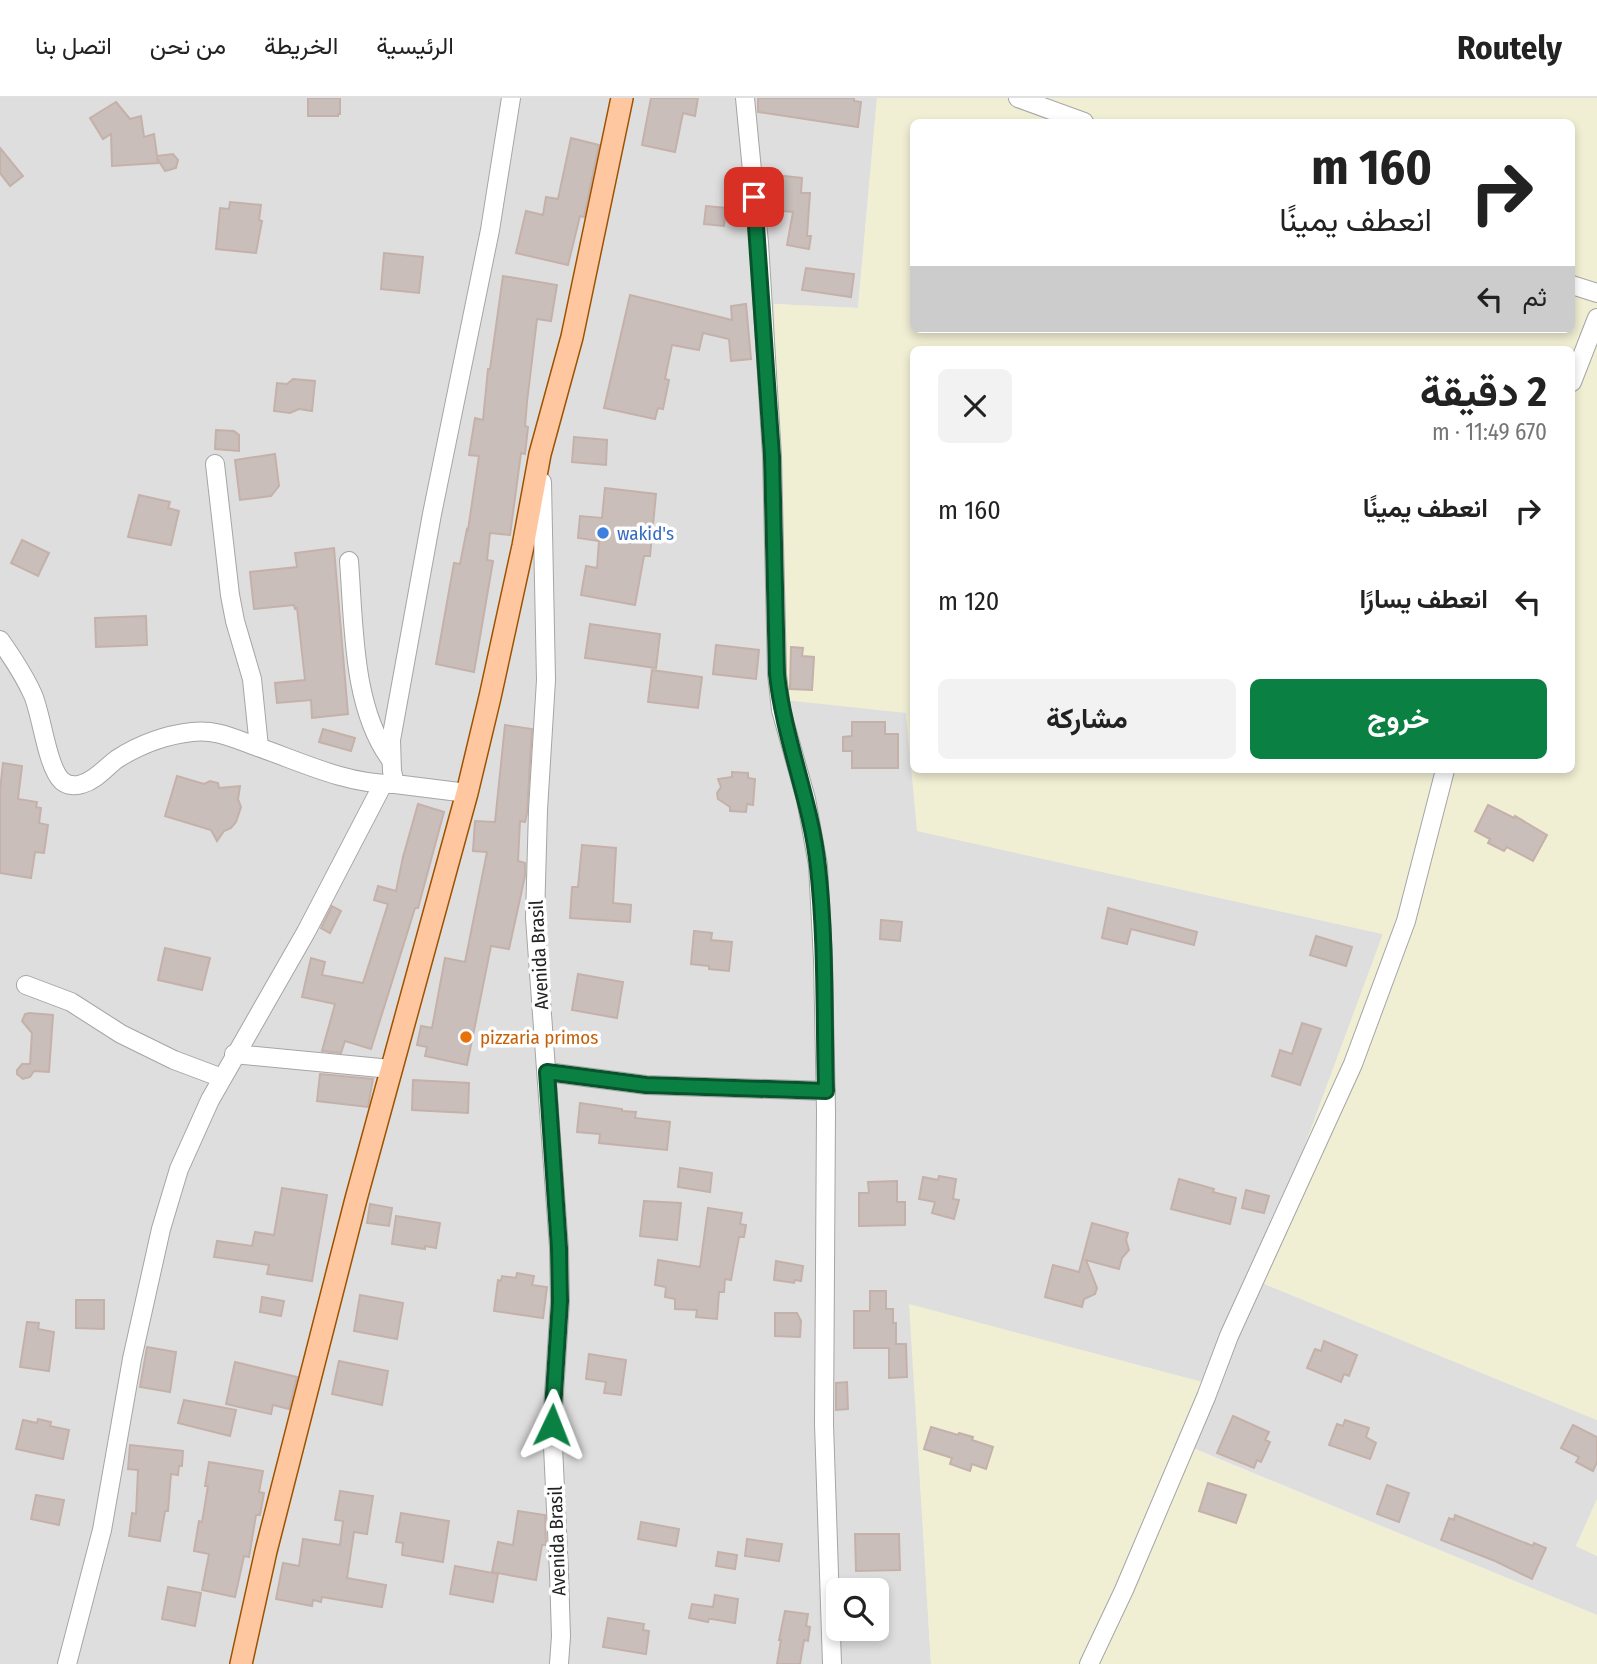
<!DOCTYPE html>
<html lang="ar">
<head>
<meta charset="utf-8">
<style>
  :root { --surface:#fff; --page:#f2f2f2; --text:#222; --muted:#767676; --line:#e0e0e0; --accent:#0b8043 }
  body { margin:0; font-family:"Fira Sans Condensed",Vazirmatn,sans-serif; background:var(--page); color:var(--text); direction:rtl; height:100vh; display:flex; flex-direction:column; font-size:26px; white-space:nowrap }
  * { box-sizing:border-box; margin:0 }
  p { font-size:23px; color:var(--muted) }
  .icon { flex:none; width:38px; height:38px; fill:none; stroke:currentColor; stroke-width:2; stroke-linecap:round; stroke-linejoin:round }
  .map { position:relative; flex:1; overflow:hidden; direction:ltr }
  .drawer { position:absolute; left:910px; top:248px; width:665px; height:427px; display:flex; flex-direction:column; background:var(--surface); border-radius:10px; box-shadow:0 4px 10px #0003; direction:rtl }
  .drawer>* { flex:none }
  .top-card { position:absolute; left:910px; top:21px; width:665px; height:214px; border-radius:10px; box-shadow:0 4px 10px #0003; direction:rtl; background:#fff; color:var(--text); overflow:hidden }
  .controls { position:absolute; left:826px; top:1480px; display:grid; gap:14px }
  .controls a { display:grid; place-items:center; width:63px; height:63px; border-radius:10px; background:var(--surface); box-shadow:0 4px 10px #0003; font-size:35px }
  .pin { position:absolute; display:grid; place-items:center; width:60px; height:60px; color:#fff; margin:-30px; border-radius:14px; box-shadow:0 4px 10px #0006 }
  .me { position:absolute; width:77px; margin:-38px; rotate:2deg; stroke-linejoin:round; filter:drop-shadow(0 0 5px #0008) }
  .turn { display:flex; align-items:center; gap:24px; height:147px; padding:0 28px; font-size:32px }
  .turn .icon { width:91px; height:91px; stroke-width:2.5 }
  .turn b { display:block; font-size:49px; line-height:60px }
  .then { display:flex; align-items:center; height:66px; padding:0 28px; background:#0003; gap:14px; font-size:26px }
  .round { display:grid; place-items:center; flex:none; width:74px; height:74px; border-radius:10px; background:var(--page) }
  .head { display:flex; align-items:center; justify-content:space-between; height:119px; padding:0 28px }
  h1 { font-size:42px; font-weight:700; line-height:52px }
  .button { display:flex; gap:14px; margin-top:auto; padding:14px 28px }
  .button a { flex:1; height:80px; border-radius:10px; background:var(--accent); color:#fff; font-size:28px; font-weight:700; line-height:80px; text-align:center }
  .button a+a { background:var(--page); color:var(--text) }
  ul { padding:0; list-style:none }
  li { display:flex; align-items:center; gap:21px; height:91px; padding:0 28px }
  li div { flex:1 }
  li b { display:block; font-size:26px }
  li em { font-style:normal }
  header { display:flex; align-items:center; gap:42px; box-sizing:border-box; height:98px; padding:0 35px; background:var(--surface); border-bottom:2px solid var(--line) }
  header strong { font-size:33px }
  nav { display:flex; gap:38px; margin-inline-start:auto; font-size:24px }
  .map>svg:first-child { display:block }
</style>
</head>
<body>
<header>
<strong>Routely</strong>
<nav><a>الرئيسية</a><a>الخريطة</a><a>من نحن</a><a>اتصل بنا</a></nav>
</header>
<div class="map">
<svg width="1597" height="1566" viewBox="0 0 1597 1566">
  <rect width="100%" height="100%" fill="#f2ede8"/>
  <path fill="#dfdede" fill-rule="evenodd" d="M0 0H877L858 210 774 206 906 615 918 733 1383 836 1255 1182 1597 1322V1401L1576 1448 1597 1458V1517L1181 1345 1202 1284 910 1207 931 1566H0ZM838 1493H877V1531H838Z"/>
  <g fill="#f0eed3" fill-rule="evenodd">
    <path d="M877 0H1597V1322L1255 1182 1383 836 917 733 906 615 784 602 774 206 858 210ZM914 24H1572V231H914ZM914 252H1572V672H914Z"/>
    <polygon points="909,1206 1202,1284 1181,1346 1597,1517 1597,1566 931,1566"/>
    <polygon points="1597,1401 1597,1458 1576,1448"/>
  </g>
  <g fill="#cabeba" stroke="#c4b1a9" stroke-width="2">
    <polygon points="308,0 340,0 340,16 338,16 338,18 308,18"/>
    <polygon points="651,0 698,0 695,18 683,15 675,54 642,47"/>
    <polygon points="758,0 854,0 854,3 861,4 858,29 758,14"/>
    <polygon points="116,4 130,21 141,18 144,39 154,36 157,58 173,56 178,62 176,70 165,73 157,60 158,65 112,68 111,36 103,41 90,20"/>
    <polygon points="571,40 599,47 584,119 580,118 568,167 516,155 526,113 543,117 546,99 558,101"/>
    <polygon points="0,50 23,78 10,88 0,75"/>
    <polygon points="775,77 802,80 801,95 810,95 807,138 811,138 809,151 787,147 793,114 772,112"/>
    <polygon points="230,104 261,107 259,122 262,123 256,155 216,151 220,110 229,111"/>
    <polygon points="706,108 726,110 724,128 704,126"/>
    <polygon points="384,155 423,159 419,195 381,191"/>
    <polygon points="806,170 854,176 851,199 802,192"/>
    <polygon points="503,178 557,187 551,223 537,221 527,304 525,328 528,329 525,356 521,355 510,437 490,435 487,462 493,463 474,574 436,566 454,465 460,466 467,431 468,432 479,358 469,357 475,320 483,322 488,271 490,271"/>
    <polygon points="630,197 732,222 731,208 746,206 751,261 731,263 729,241 703,235 699,252 672,247 665,281 669,282 663,311 658,310 655,321 604,310"/>
    <polygon points="293,281 315,283 312,313 299,311 290,315 274,313 277,285 287,286"/>
    <polygon points="216,332 234,333 239,337 239,353 215,351"/>
    <polygon points="574,339 607,342 606,367 572,364"/>
    <polygon points="275,356 279,388 271,398 240,402 235,362"/>
    <polygon points="605,390 656,396 650,458 644,458 635,507 581,497 586,468 597,470 599,443 578,440 580,418 602,420"/>
    <polygon points="139,397 170,404 168,410 179,413 171,447 128,439"/>
    <polygon points="22,442 49,455 38,478 11,465"/>
    <polygon points="334,450 348,616 312,620 311,602 277,605 275,585 305,582 297,510 295,511 294,507 254,511 250,474 297,469 295,455"/>
    <polygon points="146,518 147,547 96,549 95,520"/>
    <polygon points="590,526 660,536 656,570 585,560"/>
    <polygon points="716,547 759,552 756,581 713,576"/>
    <polygon points="791,549 803,550 802,558 814,559 812,592 790,591"/>
    <polygon points="652,572 702,579 698,610 648,604"/>
    <polygon points="852,624 885,624 885,636 898,636 898,670 852,670 852,653 843,653 843,639 852,638"/>
    <polygon points="505,627 532,631 527,715 525,724 520,723 518,763 525,765 525,778 509,851 491,848 467,967 425,958 427,949 417,947 421,928 432,930 445,860 465,864 487,754 473,753 475,723 495,724"/>
    <polygon points="323,631 355,640 351,653 319,644"/>
    <polygon points="3,665 22,668 18,701 37,704 36,709 41,710 39,725 48,727 44,755 35,754 31,780 0,775 0,693"/>
    <polygon points="732,674 748,675 748,680 755,681 753,707 747,706 746,714 730,713 730,709 718,701 717,695 721,689 718,681 732,679"/>
    <polygon points="177,678 204,686 210,683 218,685 219,690 240,688 238,701 241,709 236,724 231,730 224,733 217,743 211,732 165,718"/>
    <polygon points="418,706 444,714 418,810 415,810 371,951 345,943 341,955 322,953 335,906 302,899 311,860 325,864 322,877 363,885 388,806 374,802 378,788 396,793 403,759"/>
    <polygon points="1488,707 1514,720 1515,718 1547,737 1533,763 1507,749 1504,753 1488,745 1490,741 1475,733"/>
    <polygon points="582,747 616,750 613,805 631,807 630,824 570,820 572,789 578,789"/>
    <polygon points="332,808 341,813 330,835 321,830"/>
    <polygon points="1108,810 1197,834 1194,847 1131,831 1127,846 1102,840"/>
    <polygon points="881,822 902,824 900,843 880,841"/>
    <polygon points="694,833 712,835 711,842 732,844 729,873 709,871 709,868 691,866"/>
    <polygon points="1316,838 1352,849 1346,868 1310,857"/>
    <polygon points="165,850 210,860 202,892 158,882"/>
    <polygon points="578,876 623,884 617,920 572,912"/>
    <polygon points="29,915 53,917 49,974 34,973 30,979 23,981 17,976 17,972 22,966 30,966 32,935 22,923 25,916"/>
    <polygon points="1302,925 1321,931 1300,987 1272,978 1280,952 1292,956"/>
    <polygon points="320,976 373,981 368,1009 317,1003"/>
    <polygon points="413,982 469,985 468,1015 412,1012"/>
    <polygon points="580,1005 622,1011 622,1013 636,1014 635,1020 670,1024 667,1052 599,1045 600,1036 577,1034"/>
    <polygon points="680,1070 712,1075 710,1094 678,1089"/>
    <polygon points="939,1078 956,1081 953,1101 959,1102 954,1121 932,1115 935,1104 919,1101 923,1079 938,1082"/>
    <polygon points="1179,1081 1214,1091 1213,1094 1236,1100 1230,1126 1171,1111"/>
    <polygon points="897,1083 897,1104 905,1104 905,1127 859,1128 859,1095 869,1095 868,1084"/>
    <polygon points="282,1090 327,1097 312,1183 267,1176 269,1167 214,1159 217,1143 252,1148 255,1134 274,1137"/>
    <polygon points="1246,1092 1269,1098 1264,1115 1242,1110"/>
    <polygon points="644,1103 681,1105 677,1142 640,1138"/>
    <polygon points="370,1106 392,1110 389,1128 367,1125"/>
    <polygon points="708,1110 742,1115 740,1126 746,1127 744,1139 739,1139 731,1182 725,1181 724,1194 719,1194 717,1221 696,1219 697,1212 675,1211 675,1201 665,1199 666,1189 655,1187 658,1162 700,1169"/>
    <polygon points="396,1118 440,1125 436,1150 425,1148 425,1151 392,1146"/>
    <polygon points="1092,1125 1128,1135 1126,1142 1129,1152 1122,1160 1119,1171 1086,1162 1097,1190 1095,1196 1084,1201 1082,1209 1045,1199 1053,1167 1079,1174"/>
    <polygon points="776,1163 803,1168 801,1183 795,1182 794,1185 774,1182"/>
    <polygon points="517,1175 534,1178 532,1187 547,1189 543,1220 494,1213 498,1182 501,1183 502,1178 516,1180"/>
    <polygon points="870,1193 886,1193 886,1211 893,1211 893,1225 896,1225 896,1246 906,1246 907,1279 889,1280 889,1250 854,1250 854,1213 870,1213"/>
    <polygon points="360,1197 403,1205 397,1241 354,1233"/>
    <polygon points="262,1199 284,1203 281,1218 260,1214"/>
    <polygon points="76,1202 104,1202 104,1231 76,1230"/>
    <polygon points="775,1215 797,1215 801,1223 800,1239 775,1238"/>
    <polygon points="27,1224 39,1225 38,1231 54,1234 49,1273 20,1269"/>
    <polygon points="1324,1243 1357,1257 1349,1278 1344,1276 1341,1284 1307,1270 1315,1251 1321,1253"/>
    <polygon points="147,1249 176,1254 170,1294 140,1289"/>
    <polygon points="589,1256 626,1262 621,1297 604,1295 606,1284 586,1281"/>
    <polygon points="339,1263 388,1273 382,1307 332,1296"/>
    <polygon points="235,1264 297,1279 289,1311 273,1307 271,1316 226,1306"/>
    <polygon points="847,1284 848,1311 836,1312 836,1285"/>
    <polygon points="184,1302 236,1312 230,1338 178,1325"/>
    <polygon points="1233,1318 1269,1334 1265,1342 1270,1344 1261,1364 1257,1362 1254,1370 1217,1355"/>
    <polygon points="38,1321 51,1324 50,1328 69,1332 63,1361 16,1351 23,1322 37,1325"/>
    <polygon points="1345,1322 1369,1330 1366,1339 1376,1345 1370,1361 1329,1347 1337,1326 1343,1328"/>
    <polygon points="1573,1327 1597,1339 1597,1364 1593,1373 1576,1364 1579,1359 1561,1350"/>
    <polygon points="931,1329 958,1337 959,1335 973,1339 972,1342 993,1349 986,1371 972,1366 970,1373 950,1366 952,1360 924,1351"/>
    <polygon points="130,1347 183,1353 182,1368 179,1368 178,1377 171,1376 168,1413 165,1413 160,1443 129,1438 132,1415 136,1416 138,1372 128,1371"/>
    <polygon points="209,1364 263,1373 259,1394 264,1395 260,1417 256,1417 249,1459 244,1458 235,1499 202,1492 209,1456 194,1453 199,1423 202,1424 208,1388 205,1388"/>
    <polygon points="1208,1385 1246,1397 1236,1425 1199,1413"/>
    <polygon points="1387,1387 1409,1395 1399,1424 1377,1416"/>
    <polygon points="340,1393 373,1398 367,1436 354,1434 347,1480 386,1487 382,1509 322,1499 321,1504 313,1502 312,1508 276,1501 283,1465 299,1468 303,1441 340,1447 343,1423 335,1422"/>
    <polygon points="36,1397 64,1402 59,1427 31,1421"/>
    <polygon points="518,1413 545,1417 546,1447 542,1447 536,1482 492,1474 498,1444 513,1447"/>
    <polygon points="401,1415 449,1423 443,1464 402,1457 403,1445 396,1444"/>
    <polygon points="1455,1417 1533,1448 1534,1445 1546,1450 1532,1481 1495,1463 1441,1442 1449,1420 1454,1422"/>
    <polygon points="641,1424 679,1431 676,1448 638,1441"/>
    <polygon points="855,1436 899,1436 900,1472 856,1473"/>
    <polygon points="747,1441 782,1446 779,1463 745,1458"/>
    <polygon points="718,1454 737,1457 735,1471 716,1468"/>
    <polygon points="455,1468 498,1476 493,1504 450,1496"/>
    <polygon points="168,1489 201,1495 195,1528 162,1521"/>
    <polygon points="715,1497 738,1501 735,1525 712,1521 709,1521 708,1524 689,1520 692,1506 713,1509"/>
    <polygon points="785,1513 808,1516 806,1528 810,1529 808,1543 804,1542 800,1566 777,1566 781,1542 779,1542"/>
    <polygon points="608,1520 644,1526 643,1532 649,1533 646,1556 603,1549"/>
  </g>
  <g fill="none" stroke-linecap="round" stroke-linejoin="round">
    <g stroke="#a5a5a5" stroke-width="20">
      <g id="minor">
        <polyline points="745,0 759,145 772,358 777,576 781,612 806,701 818,767 823,862 826,1013 824,1326 832,1566"/>
        <polyline points="1018,0 1084,24"/>
        <polyline points="1572,187 1597,195"/>
        <polyline points="1572,284 1597,220"/>
        <polyline points="215,366 230,497 235,523 252,581 259,649"/>
        <polyline points="542,384 546,582 538,712 535,820 559,1150 560,1203 552,1327 559,1475 561,1538 559,1566"/>
        <path d="M349 463C354 526 352 610 391 662"/>
        <path d="M0 542C12 559 25 579 33 597 42 618 47 669 62 683 68 688 76 688 82 686 96 682 106 669 117 661 139 647 165 637 192 634 217 631 235 641 258 649 301 664 346 686 392 686"/>
        <polyline points="467,695 395,686 392,673 391,642 432,416 490,132 511,0"/>
        <polyline points="26,887 71,904 121,936 174,962 222,980"/>
        <polyline points="234,956 391,971"/>
        <polyline points="547,974 646,987 826,993"/>
        <polyline points="67,1566 102,1432 132,1261 161,1131 179,1071 210,1002 306,834 383,686"/>
        <polyline points="1089,1566 1124,1492 1206,1299 1229,1238 1353,966 1406,823 1445,672"/>
      </g>
    </g>
    <g stroke="#9e5200" stroke-width="24">
      <polyline id="major" points="241,1566 266,1453 356,1101 467,695 490,599 523,448 540,356 572,239 622,0"/>
    </g>
    <use href="#minor" stroke="#fff" stroke-width="18"/>
    <use href="#major" stroke="#ffc79f" stroke-width="21"/>
  </g>
  <g fill="none" stroke-linecap="round" stroke-linejoin="round">
    <g stroke="#07532c" stroke-width="18">
      <path id="route" d="M552 1327 560 1203 559 1150 547 974 646 987 826 993C824 919 826 843 818 769 811 703 784 642 777 576L772 358 754 99"/>
    </g>
    <use href="#route" stroke="#0b8043" stroke-width="12"/>
  </g>
  <circle fill="#3f7fe0" stroke="#fff" stroke-width="2.5" cx="603" cy="435" r="7"/>
  <circle fill="#e8710a" stroke="#fff" stroke-width="2.5" cx="466" cy="939" r="7"/>
  <g text-anchor="middle" dominant-baseline="central" stroke-width="7" stroke-linejoin="round" paint-order="stroke">
    <g font-size="19" fill="#366cbe" stroke="#fff" text-anchor="start">
      <text x="617" y="435">wakid's</text>
    </g>
    <g font-size="19" fill="#212121" stroke="#fff">
      <text transform="translate(539 857) rotate(-93)">Avenida Brasil</text>
      <text transform="translate(557 1443) rotate(-92)">Avenida Brasil</text>
    </g>
    <g font-size="19" fill="#c56008" stroke="#fff" text-anchor="start">
      <text x="480" y="939">pizzaria primos</text>
    </g>
  </g>
</svg>
<div class="controls">
<a><svg class="icon" aria-label="search" viewBox="0 0 24 24"><circle cx="10" cy="10" r="6"/><path d="M15 15l6 6"/></svg></a>
</div>
<div class="pin" style="left:754px;top:99px;background:#d93025"><svg class="icon" aria-label="arrive" viewBox="0 0 24 24"><path d="M6 21V4h12l-3 4 3 4H6"/></svg></div>
<svg class="me" style="left:552px;top:1327px" viewBox="-20 -20 40 40"><path d="M0-17L14 15 0 8-14 15z" fill="#0b8043" stroke="#fff" stroke-width="4"/></svg>
<div class="top-card">
<div class="turn"><svg class="icon" aria-label="right" viewBox="0 0 24 24"><path d="M7 20v-9h11M14 6l5 5-5 5"/></svg><div><b>160 m</b>انعطف يمينًا</div></div>
<div class="then">ثم<svg class="icon" aria-label="left" viewBox="0 0 24 24"><path d="M17 20v-9H6M10 6l-5 5 5 5"/></svg></div>
</div>
<section class="drawer">
<div class="head"><div><h1>2 دقيقة</h1><p>670 m · 11:49</p></div><a class="round"><svg class="icon" aria-label="close" viewBox="0 0 24 24"><path d="M6 6l12 12M18 6L6 18"/></svg></a></div>
<ul>
<li><svg class="icon" aria-label="right" viewBox="0 0 24 24"><path d="M7 20v-9h11M14 6l5 5-5 5"/></svg><div><b>انعطف يمينًا</b></div><em>160 m</em></li>
<li><svg class="icon" aria-label="left" viewBox="0 0 24 24"><path d="M17 20v-9H6M10 6l-5 5 5 5"/></svg><div><b>انعطف يسارًا</b></div><em>120 m</em></li>
</ul>
<div class="button"><a>خروج</a><a>مشاركة</a></div>
</section>
</div>
</body>
</html>
